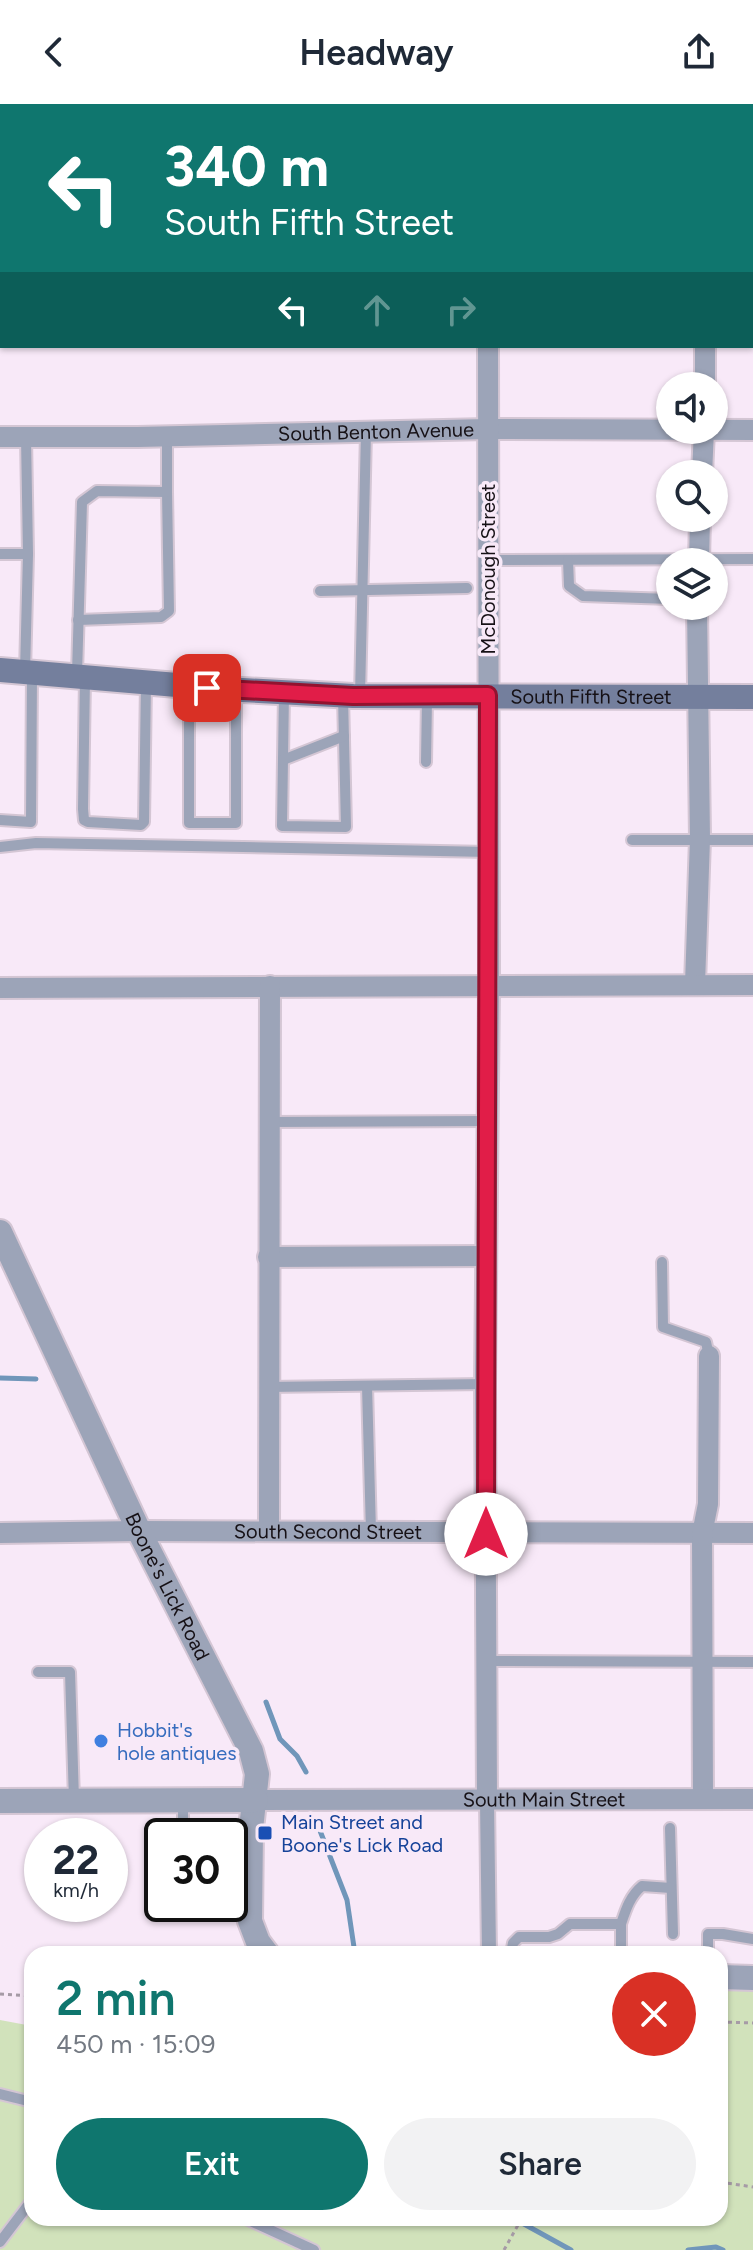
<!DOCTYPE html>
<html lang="en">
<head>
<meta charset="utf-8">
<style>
  :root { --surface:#fff; --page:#f2f2f3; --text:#1f2937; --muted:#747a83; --accent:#0f766e }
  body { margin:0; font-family:Figtree,sans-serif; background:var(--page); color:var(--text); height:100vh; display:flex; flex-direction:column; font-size:30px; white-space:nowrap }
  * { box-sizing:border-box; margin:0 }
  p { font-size:26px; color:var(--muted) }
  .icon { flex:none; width:44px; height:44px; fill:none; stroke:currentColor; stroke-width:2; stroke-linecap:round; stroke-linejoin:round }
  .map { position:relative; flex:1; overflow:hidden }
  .panel { position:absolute; left:24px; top:1842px; width:704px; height:280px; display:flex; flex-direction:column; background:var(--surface); border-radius:24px; box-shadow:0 2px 6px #0004 }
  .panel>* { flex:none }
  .top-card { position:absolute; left:0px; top:0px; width:754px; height:244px; box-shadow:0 2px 6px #0004; background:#0f766e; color:#fff; overflow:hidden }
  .controls { position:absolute; left:656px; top:268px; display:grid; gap:16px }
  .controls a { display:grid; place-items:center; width:72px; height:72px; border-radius:50%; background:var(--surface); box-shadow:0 2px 6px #0004; font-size:40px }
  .speed { position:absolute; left:24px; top:1714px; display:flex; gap:16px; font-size:40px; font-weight:700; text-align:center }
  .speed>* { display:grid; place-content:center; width:104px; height:104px; border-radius:50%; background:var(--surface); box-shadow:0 2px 6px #0004; line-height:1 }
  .speed small { font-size:20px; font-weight:400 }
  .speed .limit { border:4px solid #111; border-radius:12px; background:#fff; color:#111 }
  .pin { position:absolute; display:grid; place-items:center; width:68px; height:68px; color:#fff; margin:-34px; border-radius:16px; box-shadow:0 4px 12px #0006 }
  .me { position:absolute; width:88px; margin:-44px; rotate:0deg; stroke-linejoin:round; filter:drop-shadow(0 0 6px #0008) }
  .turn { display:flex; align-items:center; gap:28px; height:168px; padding:0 32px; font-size:36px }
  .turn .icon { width:104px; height:104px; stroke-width:2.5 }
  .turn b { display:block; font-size:56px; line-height:68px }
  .lanes { display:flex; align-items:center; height:76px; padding:0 32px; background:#0003; justify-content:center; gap:40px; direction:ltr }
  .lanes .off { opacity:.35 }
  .round { display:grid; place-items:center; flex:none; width:84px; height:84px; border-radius:42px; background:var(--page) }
  .headline { display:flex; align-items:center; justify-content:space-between; height:136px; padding:0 32px }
  h1 { font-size:48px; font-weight:600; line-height:60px; color:var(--accent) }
  .primary-button { display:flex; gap:16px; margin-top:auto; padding:16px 32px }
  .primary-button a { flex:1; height:92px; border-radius:48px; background:var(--accent); color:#fff; font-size:32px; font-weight:600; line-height:92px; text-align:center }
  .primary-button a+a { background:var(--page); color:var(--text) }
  header { display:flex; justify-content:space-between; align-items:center; height:104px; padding:0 32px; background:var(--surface); font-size:36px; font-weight:600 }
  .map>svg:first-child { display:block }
</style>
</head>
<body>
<header><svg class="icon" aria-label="back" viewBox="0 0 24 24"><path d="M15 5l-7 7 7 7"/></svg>Headway<svg class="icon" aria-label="share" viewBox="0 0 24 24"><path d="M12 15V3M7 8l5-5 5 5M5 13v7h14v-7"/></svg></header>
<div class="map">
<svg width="753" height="2146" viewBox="0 0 753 2146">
  <rect width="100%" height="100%" fill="#f8e9f8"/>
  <polygon fill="#d1e2bb" points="720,1883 753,1883 753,2146 0,2146 0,1916 32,1922 32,2114 720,2114"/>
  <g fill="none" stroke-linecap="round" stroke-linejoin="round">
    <g stroke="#7096ba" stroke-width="5">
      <polyline points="0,1274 36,1275"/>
      <polyline points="266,1598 280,1635 297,1652 306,1668"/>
      <polyline points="317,1719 347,1796 355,1850"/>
      <polyline points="513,2114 571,2146"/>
      <polyline points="688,2146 716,2143 723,2146"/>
    </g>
    <g stroke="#d4c6d4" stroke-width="14">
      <g id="service">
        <polyline points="752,199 753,199"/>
        <polyline points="26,333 28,450"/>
        <polyline points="0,450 28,450 25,568"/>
        <polyline points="488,456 753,455"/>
        <polyline points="568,456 569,482 583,492 670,495"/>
        <polyline points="320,487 467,484"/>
        <polyline points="78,516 161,513 169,507 167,388"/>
        <polyline points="77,570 82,398 97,387 167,388 167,333"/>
        <polyline points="85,573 83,705 84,716 88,718 141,721 144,718 146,578"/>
        <polyline points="189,582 189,719 236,719 236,586"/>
        <polyline points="284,588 282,722 346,723 343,592"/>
        <polyline points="360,592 366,328"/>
        <polyline points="283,656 344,632"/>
        <polyline points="426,658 427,594"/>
        <polyline points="0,716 31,718 32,568"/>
        <polyline points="632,736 753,736"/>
        <polyline points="0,743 36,739 489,748"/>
        <polyline points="269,1018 487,1017"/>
        <polyline points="662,1158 663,1223 706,1238 709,1252"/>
        <polyline points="367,1282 371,1428"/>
        <polyline points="268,1283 485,1280"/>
        <polyline points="487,1557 753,1558"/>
        <polyline points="38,1568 70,1568 74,1696"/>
        <polyline points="183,1697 183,1732"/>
        <polyline points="670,1724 673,1830"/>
        <polyline points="230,1789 250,1790"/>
        <path d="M511 1850 513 1839 519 1833H549L558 1830 570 1820H621C626 1805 630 1792 642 1782L671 1784"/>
        <polyline points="621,1850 621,1820"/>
        <polyline points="708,1850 708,1830 723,1830 753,1835"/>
        <polyline points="0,1990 32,1998"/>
        <polyline points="244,2114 314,2146"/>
        <polyline points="0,2138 32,2096"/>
      </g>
    </g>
    <g stroke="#d4c6d4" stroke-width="18">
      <polyline id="pedestrian" points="487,1697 489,1850"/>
    </g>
    <g stroke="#d4c6d4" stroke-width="24">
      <g id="minor">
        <polyline points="373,0 373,2"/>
        <polyline points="488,0 488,2"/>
        <polyline points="707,0 707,2"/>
        <polyline points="752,63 753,63"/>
        <polyline points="0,64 2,64"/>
        <polyline points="705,282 705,242"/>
        <path id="s1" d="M0 333H138L488 325 753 326"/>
        <polyline points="702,370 704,326"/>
        <polyline points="699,458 700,414"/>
        <polyline points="695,880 700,735 697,502"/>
        <polyline points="0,884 753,881"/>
        <polyline points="268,1153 486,1152"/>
        <polyline points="269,1427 270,882"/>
        <path id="s2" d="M0 1429 139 1427 753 1429"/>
        <polyline points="703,1695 702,1430 708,1400 709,1252"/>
        <path id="s3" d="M256 1696 753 1695"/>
        <polyline points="487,1697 485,1280 489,880 488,242"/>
      </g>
    </g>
    <g stroke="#d4c6d4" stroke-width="28">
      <g id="tertiary">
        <path id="s4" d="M0 1128 139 1427 251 1647 257 1670 251 1725 250 1817 258 1838 267 1850"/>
        <polyline points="0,1697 256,1696"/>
        <polyline points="720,1873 753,1874"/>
      </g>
    </g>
    <g stroke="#d4c6d4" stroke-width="28">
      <g id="secondary">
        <path id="s5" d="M0 566 224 585 353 592 753 593"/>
      </g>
    </g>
    <g stroke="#a69ba6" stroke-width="3" stroke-dasharray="4 4" stroke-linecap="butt">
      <polyline points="0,1890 32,1892"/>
      <polyline points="720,1918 753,1919"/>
      <polyline points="720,2078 753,2083"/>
      <polyline points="504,2146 522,2114"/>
    </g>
    <use href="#service" stroke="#9ca4b8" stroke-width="10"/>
    <use href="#pedestrian" stroke="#9ca4b8" stroke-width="14"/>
    <use href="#minor" stroke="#9ca4b8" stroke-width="20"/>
    <use href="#tertiary" stroke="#9ca4b8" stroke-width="24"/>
    <use href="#secondary" stroke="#747f9d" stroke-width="24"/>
  </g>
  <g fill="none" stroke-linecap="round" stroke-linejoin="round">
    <g stroke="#92132f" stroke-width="20">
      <polyline id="route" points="207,584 353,592 488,591 486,1430"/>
    </g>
    <use href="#route" stroke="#e11d48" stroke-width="14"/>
  </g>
  <circle fill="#3f7fe0" stroke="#f8e9f8" stroke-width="3" cx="101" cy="1637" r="8"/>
  <rect fill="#1a4fb4" stroke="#f8e9f8" stroke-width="3" x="257" y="1721" width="16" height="16" rx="4"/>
  <g text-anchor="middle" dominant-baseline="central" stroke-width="7" stroke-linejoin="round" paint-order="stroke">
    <g font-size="20" fill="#161116" stroke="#f8e9f8">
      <text stroke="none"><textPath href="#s1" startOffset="376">South Benton Avenue</textPath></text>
      <text transform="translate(488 465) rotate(-90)">McDonough Street</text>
      <text stroke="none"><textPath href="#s5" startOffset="592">South Fifth Street</textPath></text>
      <text stroke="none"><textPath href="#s2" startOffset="328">South Second Street</textPath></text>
      <text stroke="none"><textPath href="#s4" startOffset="392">Boone's Lick Road</textPath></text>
      <text stroke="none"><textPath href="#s3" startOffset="288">South Main Street</textPath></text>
    </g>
    <g font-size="20" fill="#366cbe" stroke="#f8e9f8" text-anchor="start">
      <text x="117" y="1626">Hobbit's<tspan x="117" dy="23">hole antiques</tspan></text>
    </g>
    <g font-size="20" fill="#164399" stroke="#f8e9f8" text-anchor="start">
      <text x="281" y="1718">Main Street and<tspan x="281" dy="23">Boone's Lick Road</tspan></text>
    </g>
  </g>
</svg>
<div class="controls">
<a><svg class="icon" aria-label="sound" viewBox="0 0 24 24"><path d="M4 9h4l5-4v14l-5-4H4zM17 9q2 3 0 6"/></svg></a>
<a><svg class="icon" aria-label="search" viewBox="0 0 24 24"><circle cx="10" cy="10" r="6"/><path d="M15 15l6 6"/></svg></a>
<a><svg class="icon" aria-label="layers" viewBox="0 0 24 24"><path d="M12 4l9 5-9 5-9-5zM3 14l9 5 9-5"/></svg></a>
</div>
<div class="speed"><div>22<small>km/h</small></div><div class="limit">30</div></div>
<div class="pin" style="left:207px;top:584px;background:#d93025"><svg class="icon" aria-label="arrive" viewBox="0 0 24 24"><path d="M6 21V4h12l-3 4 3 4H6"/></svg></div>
<svg class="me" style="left:486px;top:1430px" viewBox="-20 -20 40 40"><circle r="19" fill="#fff"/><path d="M0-13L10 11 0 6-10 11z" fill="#e11d48"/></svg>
<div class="top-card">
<div class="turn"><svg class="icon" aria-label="left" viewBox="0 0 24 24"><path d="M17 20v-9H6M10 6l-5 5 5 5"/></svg><div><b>340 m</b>South Fifth Street</div></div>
<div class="lanes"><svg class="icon" aria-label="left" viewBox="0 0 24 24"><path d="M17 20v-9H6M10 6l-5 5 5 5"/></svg><svg class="icon off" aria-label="ahead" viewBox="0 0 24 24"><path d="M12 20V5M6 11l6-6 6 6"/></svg><svg class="icon off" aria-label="right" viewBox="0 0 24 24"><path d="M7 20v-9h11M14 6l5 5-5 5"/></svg></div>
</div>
<section class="panel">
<div class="headline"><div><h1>2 min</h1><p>450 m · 15:09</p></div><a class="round" style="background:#d93025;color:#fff"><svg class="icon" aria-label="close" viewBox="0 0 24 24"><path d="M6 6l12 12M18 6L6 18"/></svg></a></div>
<div class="primary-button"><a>Exit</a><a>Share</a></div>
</section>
</div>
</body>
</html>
